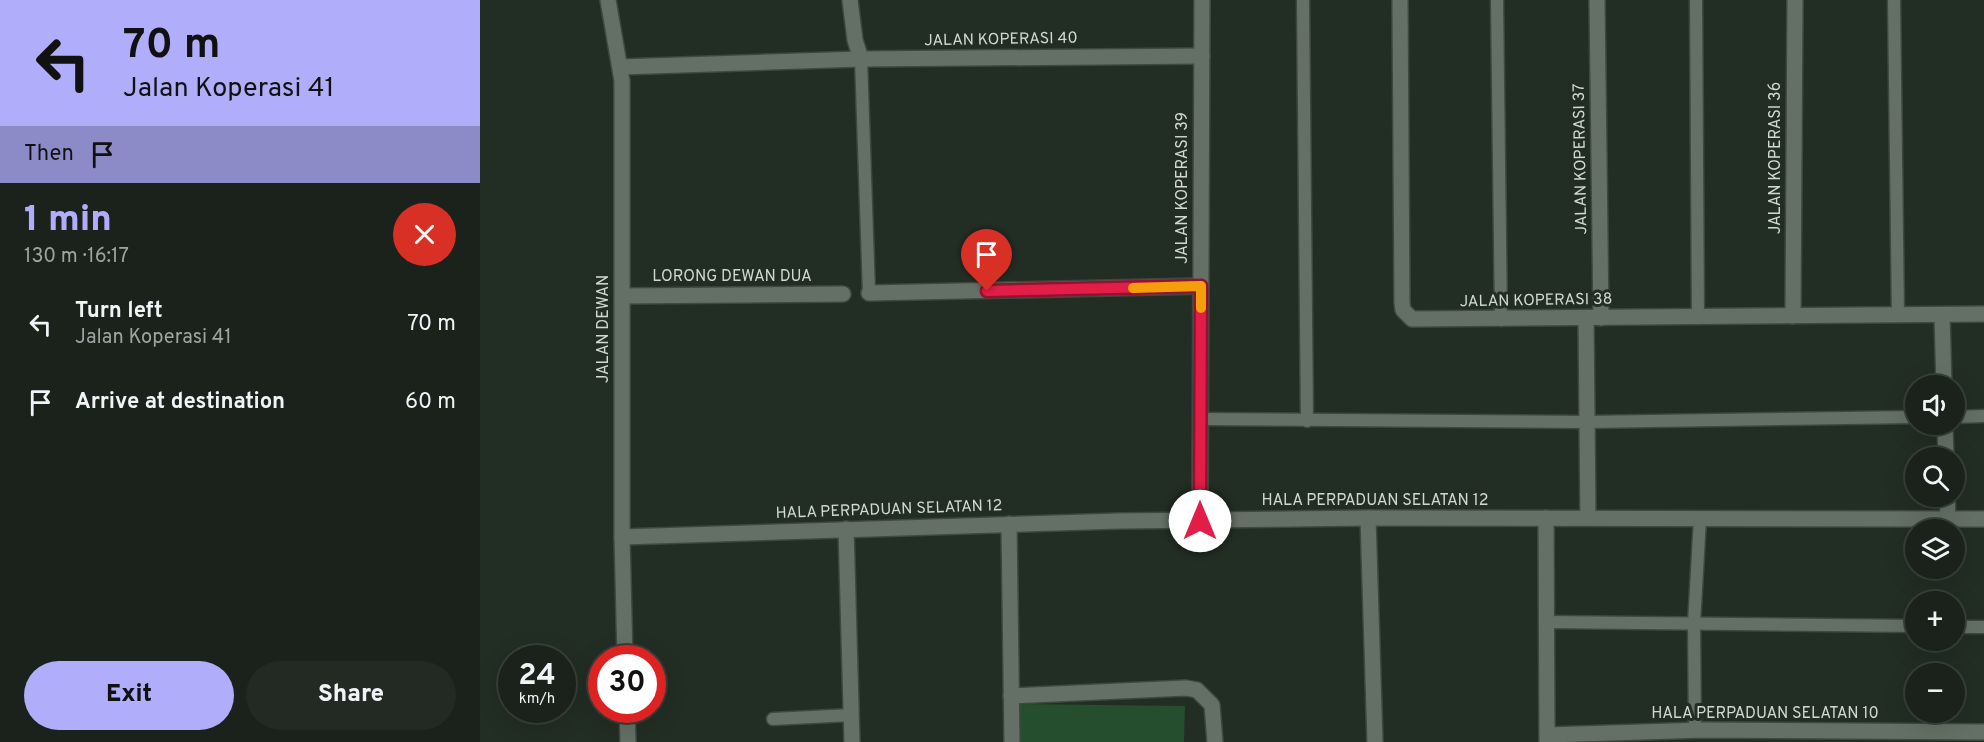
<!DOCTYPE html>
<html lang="en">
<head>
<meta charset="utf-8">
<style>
  :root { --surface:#1a221b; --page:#232a24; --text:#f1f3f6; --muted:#9fa4a3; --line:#383f3a; --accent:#b0aefa }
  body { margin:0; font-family:Overpass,sans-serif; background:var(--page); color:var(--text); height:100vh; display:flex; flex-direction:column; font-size:22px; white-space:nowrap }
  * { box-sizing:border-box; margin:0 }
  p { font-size:20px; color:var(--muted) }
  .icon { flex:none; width:33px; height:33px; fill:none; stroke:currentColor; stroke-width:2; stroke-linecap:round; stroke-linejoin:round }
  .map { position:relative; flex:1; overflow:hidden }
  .side { display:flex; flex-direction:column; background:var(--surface); width:480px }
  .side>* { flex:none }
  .top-card { background:#b0aefa; color:#111; overflow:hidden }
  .buttons { position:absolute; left:1425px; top:375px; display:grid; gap:12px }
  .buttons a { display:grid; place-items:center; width:60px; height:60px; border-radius:50%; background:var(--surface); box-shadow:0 6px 24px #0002,0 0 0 2px var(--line); font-size:30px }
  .speed { position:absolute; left:18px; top:645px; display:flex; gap:12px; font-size:30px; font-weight:700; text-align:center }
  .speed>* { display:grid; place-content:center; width:78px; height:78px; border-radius:50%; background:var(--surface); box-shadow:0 6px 24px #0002,0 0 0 2px var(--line); line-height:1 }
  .speed small { font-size:15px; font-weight:400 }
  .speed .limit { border:9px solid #d22; background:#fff; color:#111 }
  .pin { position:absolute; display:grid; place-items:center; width:51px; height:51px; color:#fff; margin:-62px -26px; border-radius:50% 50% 50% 0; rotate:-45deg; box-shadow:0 0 6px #0007 }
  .pin .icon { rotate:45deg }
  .me { position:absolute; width:66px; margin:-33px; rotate:0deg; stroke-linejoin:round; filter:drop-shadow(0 0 4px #0008) }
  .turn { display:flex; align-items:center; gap:21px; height:126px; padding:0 24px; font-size:27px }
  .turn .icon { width:78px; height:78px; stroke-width:2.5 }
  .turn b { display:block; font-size:42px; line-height:51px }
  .then { display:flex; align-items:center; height:57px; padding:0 24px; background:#0003; gap:12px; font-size:22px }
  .round { display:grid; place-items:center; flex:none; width:63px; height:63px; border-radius:32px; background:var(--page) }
  .summary { display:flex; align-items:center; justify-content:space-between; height:102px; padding:0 24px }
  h1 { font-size:36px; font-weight:800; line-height:45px; color:var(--accent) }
  .button { display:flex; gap:12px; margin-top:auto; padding:12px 24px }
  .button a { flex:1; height:69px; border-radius:36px; background:var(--accent); color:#111; font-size:24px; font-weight:800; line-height:69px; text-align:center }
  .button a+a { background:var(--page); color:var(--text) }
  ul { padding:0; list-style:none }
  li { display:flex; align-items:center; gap:18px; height:78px; padding:0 24px }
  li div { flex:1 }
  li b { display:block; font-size:22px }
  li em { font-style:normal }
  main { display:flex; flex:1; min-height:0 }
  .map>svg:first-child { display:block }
</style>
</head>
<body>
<main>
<section class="side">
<div class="top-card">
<div class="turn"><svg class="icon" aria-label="left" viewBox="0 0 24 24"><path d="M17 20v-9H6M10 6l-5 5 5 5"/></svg><div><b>70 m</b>Jalan Koperasi 41</div></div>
<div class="then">Then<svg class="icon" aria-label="arrive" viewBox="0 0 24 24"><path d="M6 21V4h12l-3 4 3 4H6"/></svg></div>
</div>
<div class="summary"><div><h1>1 min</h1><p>130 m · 16:17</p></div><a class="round" style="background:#d93025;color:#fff"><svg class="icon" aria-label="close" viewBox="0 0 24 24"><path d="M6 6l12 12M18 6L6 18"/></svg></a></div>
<ul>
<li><svg class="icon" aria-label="left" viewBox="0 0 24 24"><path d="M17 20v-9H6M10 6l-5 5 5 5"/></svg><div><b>Turn left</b><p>Jalan Koperasi 41</p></div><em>70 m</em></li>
<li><svg class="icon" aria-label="arrive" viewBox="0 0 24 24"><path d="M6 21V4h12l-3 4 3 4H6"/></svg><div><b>Arrive at destination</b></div><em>60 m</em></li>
</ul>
<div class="button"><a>Exit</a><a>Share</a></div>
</section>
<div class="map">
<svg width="1504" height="742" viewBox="0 0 1504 742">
  <rect width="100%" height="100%" fill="#222d24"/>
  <polygon fill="#244e2d" points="539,704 705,706 704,742 539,742"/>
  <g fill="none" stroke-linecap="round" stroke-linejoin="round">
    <g stroke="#3e4840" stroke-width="15">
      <g id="service">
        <polyline points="823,0 827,421"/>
        <polyline points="1017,0 1021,320"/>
        <polyline points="1216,0 1218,318"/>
        <polyline points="1414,0 1418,316"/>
        <polyline points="381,59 389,293"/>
        <polyline points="1474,417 1504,416"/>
        <polyline points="721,419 1107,422 1436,417"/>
        <polyline points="1068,622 1436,626"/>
        <polyline points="1474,627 1504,627"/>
        <polyline points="293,719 371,715"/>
        <polyline points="1215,731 1214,624 1220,518"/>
      </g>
    </g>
    <g stroke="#3e4840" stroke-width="18">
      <g id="minor">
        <polyline points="128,0 142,81 142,537 145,658"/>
        <polyline points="370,0 375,40 381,59 722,56"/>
        <polyline points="920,0 922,303 923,310 932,319 1504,314"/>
        <polyline points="1117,0 1121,318"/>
        <polyline points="140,67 381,59"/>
        <polyline points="389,293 721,286"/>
        <polyline points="142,296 363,294"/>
        <polyline points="1462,315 1464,386"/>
        <polyline points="1313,316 1315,0"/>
        <polyline points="1106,319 1108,518"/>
        <polyline points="1465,424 1466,458"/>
        <polyline points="1467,496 1468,519"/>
        <polyline points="888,518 895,742"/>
        <polyline points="1066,518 1067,742"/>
        <polyline points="720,521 722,0"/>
        <polyline points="529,524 532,742"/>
        <polyline points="366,529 372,742"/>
        <polyline points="142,537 639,521 888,518 1504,519"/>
        <polyline points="531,696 706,688 717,690 732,705 735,742"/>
        <polyline points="147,710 148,742"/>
        <polyline points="1067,735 1224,730 1504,732"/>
      </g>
    </g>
    <use href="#service" stroke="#647066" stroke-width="12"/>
    <use href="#minor" stroke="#647066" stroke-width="15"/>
  </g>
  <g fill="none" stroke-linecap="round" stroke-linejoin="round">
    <g stroke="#92132f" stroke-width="15">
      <polyline id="route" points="507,291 721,286 720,521"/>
    </g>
    <use href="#route" stroke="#e11d48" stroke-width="10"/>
    <polyline stroke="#f59e0b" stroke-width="10" points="653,288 721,286 721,308"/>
  </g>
  <g text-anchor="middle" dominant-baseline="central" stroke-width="6" stroke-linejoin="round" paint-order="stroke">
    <g font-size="16" fill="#d1d8d2" stroke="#222d24">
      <text transform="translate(521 40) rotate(-1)">JALAN KOPERASI 40</text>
      <text transform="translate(1296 158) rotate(-90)">JALAN KOPERASI 36</text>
      <text transform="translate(1101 159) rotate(-91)">JALAN KOPERASI 37</text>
      <text transform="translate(703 188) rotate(-90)">JALAN KOPERASI 39</text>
      <text x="252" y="277">LORONG DEWAN DUA</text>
      <text transform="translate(1056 301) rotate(-1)">JALAN KOPERASI 38</text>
      <text transform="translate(124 329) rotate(-90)">JALAN DEWAN</text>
      <text x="895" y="501">HALA PERPADUAN SELATAN 12</text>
      <text transform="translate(409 510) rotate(-2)">HALA PERPADUAN SELATAN 12</text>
      <text x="1285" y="714">HALA PERPADUAN SELATAN 10</text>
    </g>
  </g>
</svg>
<div class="buttons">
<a><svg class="icon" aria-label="sound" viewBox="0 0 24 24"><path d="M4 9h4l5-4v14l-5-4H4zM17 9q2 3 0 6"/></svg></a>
<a><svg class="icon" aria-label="search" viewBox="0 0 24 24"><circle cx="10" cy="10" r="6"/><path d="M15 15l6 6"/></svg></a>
<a><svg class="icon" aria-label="layers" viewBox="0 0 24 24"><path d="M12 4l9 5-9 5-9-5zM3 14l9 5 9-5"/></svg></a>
<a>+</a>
<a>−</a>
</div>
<div class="speed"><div>24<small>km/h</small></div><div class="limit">30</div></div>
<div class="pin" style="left:507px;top:291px;background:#d93025"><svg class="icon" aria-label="arrive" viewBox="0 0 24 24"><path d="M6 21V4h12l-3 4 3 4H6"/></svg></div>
<svg class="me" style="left:720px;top:521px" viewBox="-20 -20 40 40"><circle r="19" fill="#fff"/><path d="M0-13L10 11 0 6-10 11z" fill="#e11d48"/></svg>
</div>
</main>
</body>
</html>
